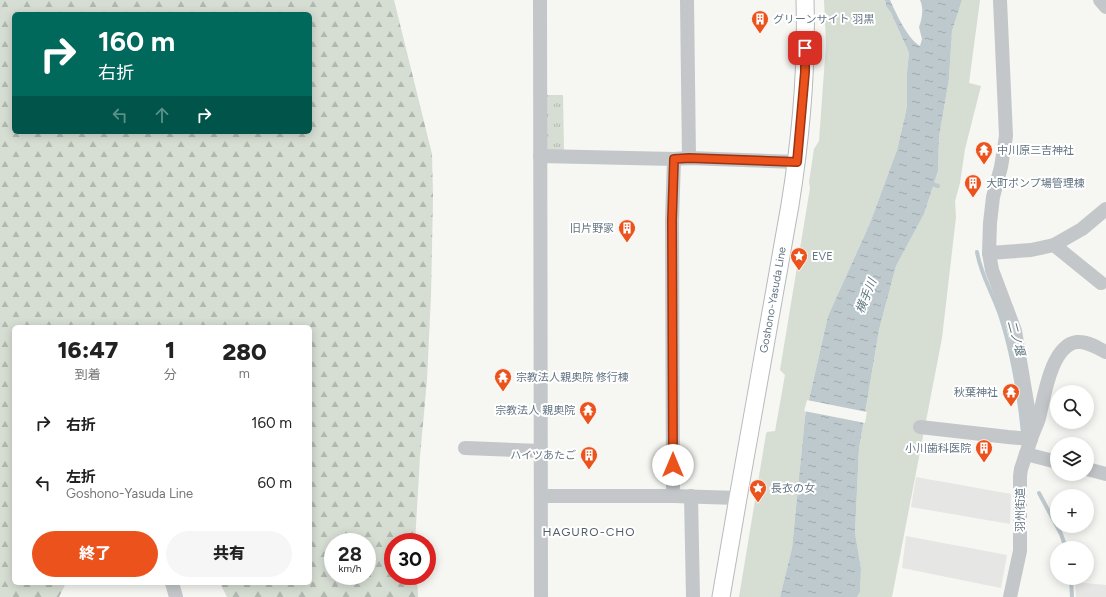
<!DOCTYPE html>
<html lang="ja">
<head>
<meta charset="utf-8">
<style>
  :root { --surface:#fff; --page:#f6f6f6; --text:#222; --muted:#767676; --accent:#eb521c }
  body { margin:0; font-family:Figtree,"Noto Sans JP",sans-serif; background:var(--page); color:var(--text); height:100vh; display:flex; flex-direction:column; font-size:15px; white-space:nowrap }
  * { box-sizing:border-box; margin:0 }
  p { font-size:13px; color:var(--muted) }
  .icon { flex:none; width:22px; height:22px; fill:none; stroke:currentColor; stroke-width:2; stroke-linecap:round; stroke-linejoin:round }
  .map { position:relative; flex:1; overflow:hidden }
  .drawer { position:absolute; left:12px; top:325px; width:300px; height:260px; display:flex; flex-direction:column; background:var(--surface); border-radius:6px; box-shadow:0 2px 10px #0003 }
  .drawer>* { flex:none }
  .top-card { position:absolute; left:12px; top:12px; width:300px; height:122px; border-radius:6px; box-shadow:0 2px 10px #0003; background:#00695c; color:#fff; overflow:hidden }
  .buttons { position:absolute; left:1050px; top:385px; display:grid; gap:8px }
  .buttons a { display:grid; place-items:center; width:44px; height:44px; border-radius:50%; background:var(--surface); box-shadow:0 2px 10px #0003; font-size:20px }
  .speed { position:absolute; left:324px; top:533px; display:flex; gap:8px; font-size:20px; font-weight:700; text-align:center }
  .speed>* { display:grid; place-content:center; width:52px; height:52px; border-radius:50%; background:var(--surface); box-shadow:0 2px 10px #0003; line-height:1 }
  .speed small { font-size:10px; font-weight:400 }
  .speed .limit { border:6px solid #d22; background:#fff; color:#111 }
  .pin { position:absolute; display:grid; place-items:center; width:34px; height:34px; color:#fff; margin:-17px; border-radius:8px; box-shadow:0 2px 6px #0006 }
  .me { position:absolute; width:44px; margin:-22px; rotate:0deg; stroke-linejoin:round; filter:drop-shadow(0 0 3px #0008) }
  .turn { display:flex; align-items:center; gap:14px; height:84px; padding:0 20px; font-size:18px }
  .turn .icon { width:52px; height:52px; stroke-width:2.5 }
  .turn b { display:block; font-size:28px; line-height:34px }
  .lanes { display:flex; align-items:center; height:38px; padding:0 20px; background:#0003; justify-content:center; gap:20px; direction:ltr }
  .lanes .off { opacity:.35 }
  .eta { display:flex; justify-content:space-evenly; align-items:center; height:68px; text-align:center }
  .eta b { font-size:24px; font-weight:800; line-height:28px }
  .cta { display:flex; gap:8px; margin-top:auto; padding:8px 20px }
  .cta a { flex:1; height:46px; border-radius:24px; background:var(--accent); color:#fff; font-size:16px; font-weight:800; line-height:46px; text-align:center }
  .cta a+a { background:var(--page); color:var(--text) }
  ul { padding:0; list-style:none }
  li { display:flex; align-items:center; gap:12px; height:60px; padding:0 20px }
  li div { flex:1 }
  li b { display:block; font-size:15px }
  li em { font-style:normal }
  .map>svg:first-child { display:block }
</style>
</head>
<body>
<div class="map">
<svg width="1106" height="597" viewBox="0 0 1106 597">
  <defs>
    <pattern id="forest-firs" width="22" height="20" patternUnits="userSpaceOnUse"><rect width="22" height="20" fill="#d6ddd2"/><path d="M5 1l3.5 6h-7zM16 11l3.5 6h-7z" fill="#b1b8b0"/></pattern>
    <pattern id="park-tufts" width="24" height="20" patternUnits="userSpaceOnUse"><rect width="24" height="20" fill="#d6ddd2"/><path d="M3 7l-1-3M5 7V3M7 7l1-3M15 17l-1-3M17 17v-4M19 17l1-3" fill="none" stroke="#b1b8b0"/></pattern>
    <pattern id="water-ripples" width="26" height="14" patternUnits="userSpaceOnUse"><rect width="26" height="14" fill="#bec9ce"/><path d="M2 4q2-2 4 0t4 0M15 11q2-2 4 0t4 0" fill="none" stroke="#9ea8ad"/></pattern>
  </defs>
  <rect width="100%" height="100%" fill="#f6f6f2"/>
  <g fill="#e6e7e5">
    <polygon points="916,477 1011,494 1010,524 911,507"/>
    <polygon points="906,536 1007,555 1001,588 902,568"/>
    <polygon points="1075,582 1106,585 1106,597 1076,597"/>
  </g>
  <g fill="#d6ddd2">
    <polygon points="824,0 885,0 886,6 891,13 909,53 907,72 907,107 897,150 870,223 828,316 805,417 792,548 780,597 739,597 766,434 767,432 775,431 785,375 780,370 810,188 809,182 814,149 819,141 826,44"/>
    <polygon points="962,0 980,0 969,83 981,86 965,149 960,183 955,201 956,217 942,338 892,597 857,597 860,592 861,568 855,533 859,449 879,330 896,266 924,214 938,171 939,137 949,79 952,31"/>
  </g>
  <path fill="url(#forest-firs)" fill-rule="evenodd" d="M0 0H394L432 154 433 197 431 295 427 380 420 456 415 542H393V576H417L418 597H227L220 583H310V327H14V583H66L59 597H0ZM14 14H310V132H14ZM333 542H367V576H333Z"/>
  <polygon fill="url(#park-tufts)" points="546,95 563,95 564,151 547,151"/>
  <path fill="url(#water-ripples)" d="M885 0H890C896 13 907 38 920 46L922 39 919 27C922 19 924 8 920 0H962L952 31 949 79 939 137 938 171 924 214 896 266 879 330 859 449 855 533 861 568 860 592 857 597H780L792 548 805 417 828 316 870 223 897 150 907 107V72L909 53 891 13 886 6Z"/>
  <polygon fill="#f6f6f2" points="807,400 867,412 865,423 804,411"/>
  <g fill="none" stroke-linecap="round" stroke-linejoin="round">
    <g stroke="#bec9ce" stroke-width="4">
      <polyline points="929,183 938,186"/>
      <path d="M977 252C981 276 994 295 1001 318 1013 355 1019 394 1023 433"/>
      <polyline points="1039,493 1061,534 1066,548"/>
      <polyline points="1071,578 1072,597"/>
    </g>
    <g stroke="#b6babe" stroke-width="19">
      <path id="major" d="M721 597 738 498 790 205C801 137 807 69 805 0"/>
    </g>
    <g stroke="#c3c7ca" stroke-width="14">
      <polyline points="540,0 541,597"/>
      <polyline points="687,0 689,158"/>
      <polyline points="1000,0 1006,136 1001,167 993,197 990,223 989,253 992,270 1015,331 1030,420 1031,439 1021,469 1020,476 1020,551 1010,597"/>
      <polyline points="1100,0 1106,7"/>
      <polyline points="540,156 674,159 689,158 797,162"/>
      <polyline points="1054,245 1101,283"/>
      <polyline points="989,253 1031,250 1054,245 1082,229 1106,209"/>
      <path d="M920 427 1008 437 1031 439C1033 432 1037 425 1039 418 1044 398 1051 345 1077 342 1088 341 1097 348 1106 352"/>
      <polyline points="465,448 541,451"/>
      <polyline points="1026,454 1057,462"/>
      <polyline points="1087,469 1106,474"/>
      <polyline points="541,496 673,496 738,498"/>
      <polyline points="673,496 672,221 674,159"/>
      <polyline points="691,496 693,597"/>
      <polyline points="172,583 176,597"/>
    </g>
    <use href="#major" stroke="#fff" stroke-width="17"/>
  </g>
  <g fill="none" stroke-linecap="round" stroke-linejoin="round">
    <g stroke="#993512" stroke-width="10">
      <polyline id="route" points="673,465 672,220 674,159 689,158 797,162 805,72 805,48"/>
    </g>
    <use href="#route" stroke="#eb521c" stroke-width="7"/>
  </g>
  <defs>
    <g id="building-pin" transform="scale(0.9)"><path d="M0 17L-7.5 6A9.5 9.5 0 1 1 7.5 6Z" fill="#eb521c" stroke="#fff"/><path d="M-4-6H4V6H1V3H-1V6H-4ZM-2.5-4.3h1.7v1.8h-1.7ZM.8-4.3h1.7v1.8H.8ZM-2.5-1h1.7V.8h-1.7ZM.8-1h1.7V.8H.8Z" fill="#fff"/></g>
    <g id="temple-pin" transform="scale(0.9)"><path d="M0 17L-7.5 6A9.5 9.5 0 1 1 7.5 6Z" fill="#eb521c" stroke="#fff"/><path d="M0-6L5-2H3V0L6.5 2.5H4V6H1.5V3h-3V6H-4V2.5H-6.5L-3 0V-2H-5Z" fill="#fff"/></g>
    <g id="sight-pin" transform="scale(0.9)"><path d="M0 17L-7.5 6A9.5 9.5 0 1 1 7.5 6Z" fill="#eb521c" stroke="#fff"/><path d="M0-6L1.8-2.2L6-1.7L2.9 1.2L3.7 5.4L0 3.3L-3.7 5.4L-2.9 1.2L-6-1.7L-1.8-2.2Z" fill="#fff"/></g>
  </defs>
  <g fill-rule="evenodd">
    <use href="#building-pin" x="760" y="19"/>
    <use href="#temple-pin" x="984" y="150"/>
    <use href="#building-pin" x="973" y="183"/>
    <use href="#building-pin" x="627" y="228"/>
    <use href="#sight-pin" x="799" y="256"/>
    <use href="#temple-pin" x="503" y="377"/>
    <use href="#temple-pin" x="1011" y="392"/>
    <use href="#temple-pin" x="588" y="410"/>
    <use href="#building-pin" x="984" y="448"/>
    <use href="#building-pin" x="589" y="455"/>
    <use href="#sight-pin" x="758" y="488"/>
  </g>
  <g text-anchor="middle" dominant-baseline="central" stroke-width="4" stroke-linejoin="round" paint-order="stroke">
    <g font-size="11" fill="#637584" stroke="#fff" text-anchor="start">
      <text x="773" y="19">グリーンサイト 羽黒</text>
      <text x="997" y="150">中川原三吉神社</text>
      <text x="986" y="183">大町ポンプ場管理棟</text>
      <text x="614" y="228" text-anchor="end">旧片野家</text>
      <text x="812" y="256">EVE</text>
      <text x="516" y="377">宗教法人親奥院 修行棟</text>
      <text x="998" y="392" text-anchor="end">秋葉神社</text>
      <text x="575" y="410" text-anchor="end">宗教法人 親奥院</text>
      <text x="971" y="448" text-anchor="end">小川歯科医院</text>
      <text x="576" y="455" text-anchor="end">ハイツあたご</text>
      <text x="771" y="488">長衣の女</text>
    </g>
    <g font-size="11" fill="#637584" stroke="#fff">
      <text transform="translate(773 300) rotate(-80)">Goshono-Yasuda Line</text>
      <text transform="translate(1020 510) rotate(-90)">羽州街道</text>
    </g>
    <g font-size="12" font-style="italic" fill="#5f7781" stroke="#fff">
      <text transform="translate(866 296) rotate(-68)">横手川</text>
      <text transform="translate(1016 338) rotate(75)">二ノ堰</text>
    </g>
    <g font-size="12" letter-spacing="1" fill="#515e69" stroke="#fff">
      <text x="589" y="532">HAGURO-CHO</text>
    </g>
  </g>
</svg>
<div class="buttons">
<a><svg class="icon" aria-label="search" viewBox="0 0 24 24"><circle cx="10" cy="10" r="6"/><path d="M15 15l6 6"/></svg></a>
<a><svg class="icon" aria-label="layers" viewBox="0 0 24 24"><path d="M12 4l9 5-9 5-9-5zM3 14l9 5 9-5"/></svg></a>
<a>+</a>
<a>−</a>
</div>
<div class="speed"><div>28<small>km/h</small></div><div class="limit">30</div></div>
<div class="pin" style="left:805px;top:48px;background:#d93025"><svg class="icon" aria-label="arrive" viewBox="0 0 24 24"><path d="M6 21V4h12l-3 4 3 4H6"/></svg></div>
<svg class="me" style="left:673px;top:465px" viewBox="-20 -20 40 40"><circle r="19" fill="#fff"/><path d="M0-13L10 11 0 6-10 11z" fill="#eb521c"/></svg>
<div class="top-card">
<div class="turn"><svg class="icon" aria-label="right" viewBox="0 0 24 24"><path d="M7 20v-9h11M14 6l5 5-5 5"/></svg><div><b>160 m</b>右折</div></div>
<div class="lanes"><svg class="icon off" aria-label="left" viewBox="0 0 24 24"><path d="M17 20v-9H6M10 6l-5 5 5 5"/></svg><svg class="icon off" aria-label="ahead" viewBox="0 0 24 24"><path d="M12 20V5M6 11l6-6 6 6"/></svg><svg class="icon" aria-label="right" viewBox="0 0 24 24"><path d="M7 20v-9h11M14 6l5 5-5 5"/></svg></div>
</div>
<section class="drawer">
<div class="eta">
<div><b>16:47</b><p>到着</p></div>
<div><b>1</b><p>分</p></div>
<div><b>280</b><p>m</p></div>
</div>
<ul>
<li><svg class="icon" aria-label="right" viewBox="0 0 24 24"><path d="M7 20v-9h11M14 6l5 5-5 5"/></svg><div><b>右折</b></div><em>160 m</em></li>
<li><svg class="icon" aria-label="left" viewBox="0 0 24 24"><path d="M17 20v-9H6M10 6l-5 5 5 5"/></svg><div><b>左折</b><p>Goshono-Yasuda Line</p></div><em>60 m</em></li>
</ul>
<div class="cta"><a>終了</a><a>共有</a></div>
</section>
</div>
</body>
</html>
